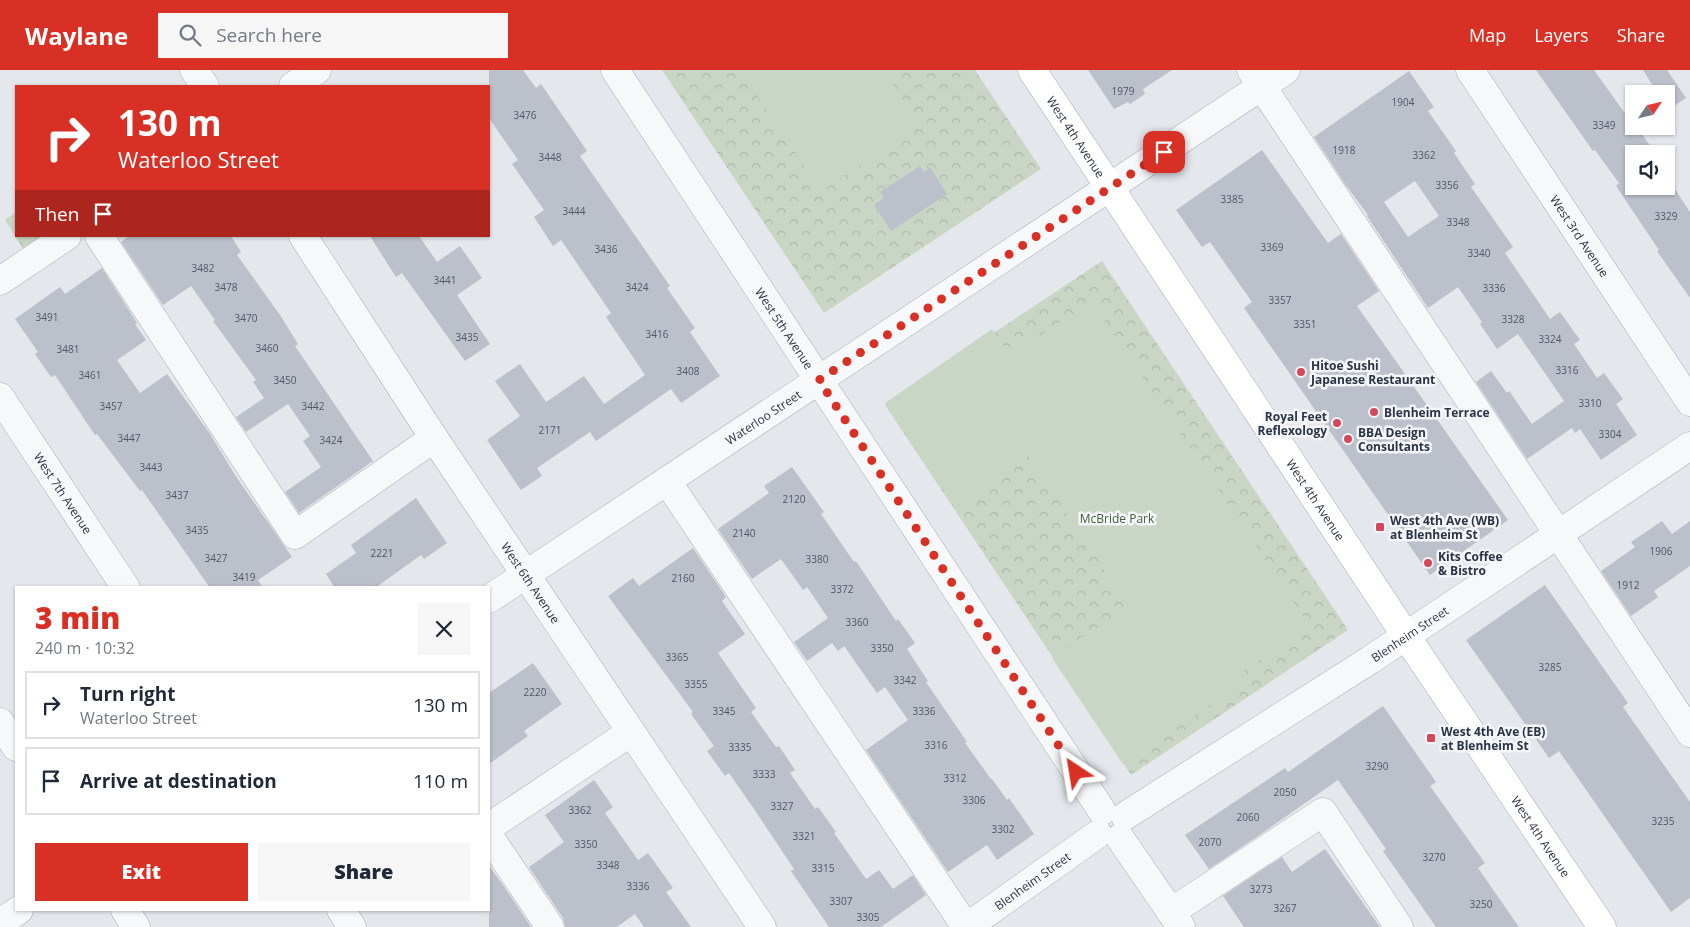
<!DOCTYPE html>
<html lang="en">
<head>
<meta charset="utf-8">
<style>
  :root { --surface:#fff; --page:#f6f6f7; --text:#1f2937; --muted:#747a83; --line:#e0e1e3; --accent:#d93025 }
  body { margin:0; font-family:"Open Sans",sans-serif; background:var(--page); color:var(--text); height:100vh; display:flex; flex-direction:column; font-size:19px; white-space:nowrap }
  * { box-sizing:border-box; margin:0 }
  p { font-size:16px; color:var(--muted) }
  .icon { flex:none; width:28px; height:28px; fill:none; stroke:currentColor; stroke-width:2; stroke-linecap:round; stroke-linejoin:round }
  .map { position:relative; flex:1; overflow:hidden }
  .panel { position:absolute; left:15px; top:516px; width:475px; height:325px; display:flex; flex-direction:column; background:var(--surface); border-radius:0px; box-shadow:0 1px 4px #0004 }
  .panel>* { flex:none }
  .banner { position:absolute; left:15px; top:15px; width:475px; height:152px; border-radius:0px; box-shadow:0 1px 4px #0004; background:#d93025; color:#fff; overflow:hidden }
  .needle { width:32px; rotate:55deg }
  .buttons { position:absolute; left:1625px; top:15px; display:grid; gap:10px }
  .buttons a { display:grid; place-items:center; width:50px; height:50px; border-radius:0px; background:var(--surface); box-shadow:0 1px 4px #0004; font-size:25px }
  .pin { position:absolute; display:grid; place-items:center; width:42px; height:42px; color:#fff; margin:-21px; border-radius:10px; box-shadow:0 2px 8px #0006 }
  .me { position:absolute; width:55px; margin:-28px; rotate:327deg; stroke-linejoin:round; filter:drop-shadow(0 0 4px #0008) }
  .turn { display:flex; align-items:center; gap:18px; height:105px; padding:0 20px; font-size:22px }
  .turn .icon { width:65px; height:65px; stroke-width:2.5 }
  .turn b { display:block; font-size:35px; line-height:42px }
  .then { display:flex; align-items:center; height:48px; padding:0 20px; background:#0003; gap:10px; font-size:19px }
  .round { display:grid; place-items:center; flex:none; width:52px; height:52px; border-radius:0px; background:var(--page) }
  .summary { display:flex; align-items:center; justify-content:space-between; height:85px; padding:0 20px }
  h1 { font-size:30px; font-weight:800; line-height:38px; color:var(--accent) }
  .primary-button { display:flex; gap:10px; margin-top:auto; padding:10px 20px }
  .primary-button a { flex:1; height:58px; border-radius:0px; background:var(--accent); color:#fff; font-size:20px; font-weight:800; line-height:58px; text-align:center }
  .primary-button a+a { background:var(--page); color:var(--text) }
  ul { padding:0; list-style:none }
  li { display:flex; align-items:center; gap:15px; height:68px; margin:0 10px 8px; padding:0 10px; border:2px solid var(--line); border-radius:0px }
  li div { flex:1 }
  li b { display:block; font-size:19px }
  li em { font-style:normal }
  header { display:flex; align-items:center; gap:30px; box-sizing:border-box; height:70px; padding:0 25px; background:var(--accent); color:#fff }
  header strong { font-size:24px }
  nav { display:flex; gap:28px; margin-inline-start:auto; font-size:18px }
  .search { width:350px; height:45px; background:var(--page); display:flex; align-items:center; gap:12px; box-sizing:border-box; padding:0 18px; border-radius:0px; color:var(--muted); font-size:19px }
  .map>svg:first-child { display:block }
</style>
</head>
<body>
<header>
<strong>Waylane</strong>
<div class="search"><svg class="icon" aria-label="search" viewBox="0 0 24 24"><circle cx="10" cy="10" r="6"/><path d="M15 15l6 6"/></svg>Search here</div>
<nav><a>Map</a><a>Layers</a><a>Share</a></nav>
</header>
<div class="map">
<svg width="1690" height="857" viewBox="0 0 1690 857">
  <defs>
    <pattern id="park-crowns" width="20" height="18" patternUnits="userSpaceOnUse" patternTransform="scale(1.25)"><rect width="20" height="18" fill="#c9d6c5"/><path d="M2 6a3 3 0 1 1 6 0M12 15a3 3 0 1 1 6 0" fill="none" stroke="#adb8ab"/></pattern>
  </defs>
  <rect width="100%" height="100%" fill="#e4e7ec"/>
  <g fill="url(#park-crowns)">
    <polygon points="662,0 975,0 1041,99 824,243"/>
    <polygon points="16,142 16,166 44,166 24,180 5,150"/>
    <polygon points="1102,191 1348,560 1131,705 885,335"/>
  </g>
  <g fill="#c9d6c5">
    <polygon points="740,0 883,0 920,55 821,121"/>
    <polygon points="1091,231 1310,556 1242,602 1247,610 1123,694 1052,588 1129,536 1023,378 1018,393 955,437 885,333 992,259 1010,286"/>
  </g>
  <g fill="#bbc0ca" fill-rule="evenodd">
    <polygon points="489,0 523,0 536,18 541,14 587,81 580,86 670,216 667,218 695,258 690,262 720,306 681,333 671,319 596,371 590,362 537,398 542,406 521,420 487,370 520,346 495,311 520,294 546,332 584,306 604,334 645,305 606,247 611,243 561,170 553,176 534,147 544,140 512,94 518,90 489,48"/>
    <polygon points="1088,0 1172,0 1143,19 1145,24 1130,34 1128,32 1114,39"/>
    <polygon points="1536,0 1594,0 1634,56 1638,61 1639,60 1656,84 1634,84 1634,116 1666,116 1666,106 1690,142 1690,228 1657,181 1659,180 1616,116 1619,113 1595,80 1593,81"/>
    <polygon points="1643,0 1667,0 1686,28 1669,39 1666,36 1666,24 1658,24"/>
    <path d="M1409 1 1434 37 1428 41 1456 81 1454 83 1475 114 1471 117 1513 177 1505 183 1550 249 1560 242 1580 270 1574 274 1597 308 1604 303 1623 329 1616 334 1637 365 1601 390 1580 359 1575 363 1572 358 1527 389 1476 312 1491 301 1507 323 1509 321 1532 354 1564 331 1518 264 1497 279 1480 254 1482 252 1458 217 1428 238 1367 146 1368 145 1345 114 1314 67ZM1415 111 1439 146 1408 167 1384 132Z"/>
    <polygon points="1262,80 1328,173 1341,164 1379,221 1357,236 1508,450 1430,505 1244,238 1252,232 1210,172 1202,177 1176,140"/>
    <polygon points="920,96 924,102 930,97 947,124 891,161 874,135 884,128 880,122"/>
    <polygon points="129,166 231,166 241,182 237,185 280,245 298,274 295,276 373,391 299,443 285,422 321,397 303,371 310,366 288,334 246,362 236,347 264,328 253,312 256,310 213,251 215,250 191,216 163,235 121,172"/>
    <polygon points="370,166 419,166 437,192 460,176 482,208 457,225 490,274 465,291 402,203 396,207"/>
    <polygon points="102,198 137,253 135,254 146,270 117,290 140,323 167,304 210,364 235,405 292,487 258,510 263,518 210,518 142,420 140,421 97,364 95,365 55,305 51,307 35,284 38,282 15,249 60,217 65,224"/>
    <polygon points="792,397 824,442 821,444 854,492 856,491 896,551 898,549 915,573 907,579 928,611 926,612 967,672 965,673 991,709 992,709 1007,730 1009,728 1034,764 997,790 987,775 948,802 866,680 908,650 885,617 877,623 844,576 838,581 832,573 807,591 794,572 828,548 807,517 803,520 781,489 752,509 718,459 769,423 764,416"/>
    <polygon points="416,428 447,473 424,489 421,485 375,518 335,518 326,504 356,483 351,475"/>
    <polygon points="1662,451 1672,464 1690,451 1690,496 1654,521 1658,527 1631,546 1601,501 1635,477 1631,472"/>
    <polygon points="693,478 726,527 722,531 745,564 718,583 756,638 751,642 776,677 779,676 795,700 790,703 815,739 818,737 836,762 834,763 866,809 879,800 893,819 913,805 926,825 881,857 829,857 791,801 794,799 754,739 729,703 725,706 707,681 714,676 691,644 693,642 608,526 633,508 639,516"/>
    <polygon points="1545,515 1628,633 1623,637 1690,732 1690,828 1671,842 1559,681 1549,688 1466,570"/>
    <polygon points="533,593 562,634 524,661 528,666 489,694 489,623"/>
    <polygon points="1383,636 1436,712 1430,716 1485,793 1478,798 1519,857 1436,857 1383,781 1386,779 1338,710 1264,762 1209,799 1185,765 1285,698 1288,702"/>
    <polygon points="594,710 613,737 605,743 638,790 648,783 673,818 666,822 691,857 644,857 635,844 617,857 565,857 563,848 529,797 564,772 545,745"/>
    <polygon points="1325,779 1380,857 1244,857 1223,826 1282,787 1292,802"/>
    <polygon points="489,796 503,815 531,857 489,857"/>
  </g>
  <g fill="none" stroke-linecap="round" stroke-linejoin="round">
    <g stroke="#a9aeb7" stroke-width="29">
      <g id="minor">
        <polyline points="194,0 205,16"/>
        <path id="s1" d="M615 0 1102 741"/>
        <polyline points="1251,0 1690,663"/>
        <path id="s2" d="M1470 0 1690 332"/>
        <polyline points="293,16 317,0"/>
        <polyline points="99,166 295,465 434,368"/>
        <path id="s3" d="M303 166 434 368 762 857"/>
        <polyline points="0,211 67,166"/>
        <path id="s4" d="M0 327 126 518"/>
        <polyline points="667,411 966,857"/>
        <path id="s5" d="M489 529 1286 0"/>
        <polyline points="0,652 16,677"/>
        <path id="s6" d="M1125 746 1370 590 1690 376"/>
        <polyline points="489,757 631,662"/>
        <polyline points="489,766 550,857"/>
        <polyline points="1120,768 1181,857"/>
        <polyline points="125,840 136,857"/>
        <polyline points="341,840 352,857"/>
        <polyline points="1171,842 1323,742 1399,857"/>
        <polyline points="0,853 19,840"/>
        <path id="s7" d="M967 857 1098 764"/>
      </g>
    </g>
    <g stroke="#a3abb8" stroke-width="29">
      <g id="major">
        <path id="s8" d="M1032 0 1406 566 1602 857"/>
      </g>
    </g>
    <use href="#minor" stroke="#f7f8fa" stroke-width="28"/>
    <use href="#major" stroke="#fff" stroke-width="28"/>
  </g>
  <g fill="none" stroke-linecap="round" stroke-linejoin="round">
    <polyline stroke="#d93025" stroke-width="9" stroke-dasharray="0 16.2" points="1076,702 819,310 1164,82"/>
  </g>
  <g fill="#d1495b" stroke="#f4f6f9" stroke-width="2">
    <circle cx="1301" cy="302" r="5"/>
    <circle cx="1374" cy="342" r="5"/>
    <circle cx="1337" cy="353" r="5"/>
    <circle cx="1348" cy="369" r="5"/>
    <rect x="1375" y="452" width="10" height="10" rx="2.5"/>
    <circle cx="1428" cy="493" r="5"/>
    <rect x="1426" y="663" width="10" height="10" rx="2.5"/>
  </g>
  <g text-anchor="middle" dominant-baseline="central" stroke-width="5" stroke-linejoin="round" paint-order="stroke">
    <g font-size="10" fill="#4f5766">
      <text x="1123" y="21">1979</text>
      <text x="1403" y="32">1904</text>
      <text x="525" y="45">3476</text>
      <text x="1604" y="55">3349</text>
      <text x="1344" y="80">1918</text>
      <text x="1424" y="85">3362</text>
      <text x="550" y="87">3448</text>
      <text x="1447" y="115">3356</text>
      <text x="1232" y="129">3385</text>
      <text x="574" y="141">3444</text>
      <text x="1666" y="146">3329</text>
      <text x="1458" y="152">3348</text>
      <text x="1272" y="177">3369</text>
      <text x="606" y="179">3436</text>
      <text x="1479" y="183">3340</text>
      <text x="203" y="198">3482</text>
      <text x="445" y="210">3441</text>
      <text x="226" y="217">3478</text>
      <text x="637" y="217">3424</text>
      <text x="1494" y="218">3336</text>
      <text x="1280" y="230">3357</text>
      <text x="47" y="247">3491</text>
      <text x="246" y="248">3470</text>
      <text x="1513" y="249">3328</text>
      <text x="1305" y="254">3351</text>
      <text x="657" y="264">3416</text>
      <text x="467" y="267">3435</text>
      <text x="1550" y="269">3324</text>
      <text x="267" y="278">3460</text>
      <text x="68" y="279">3481</text>
      <text x="1567" y="300">3316</text>
      <text x="688" y="301">3408</text>
      <text x="90" y="305">3461</text>
      <text x="285" y="310">3450</text>
      <text x="1590" y="333">3310</text>
      <text x="111" y="336">3457</text>
      <text x="313" y="336">3442</text>
      <text x="550" y="360">2171</text>
      <text x="1610" y="364">3304</text>
      <text x="129" y="368">3447</text>
      <text x="331" y="370">3424</text>
      <text x="151" y="397">3443</text>
      <text x="177" y="425">3437</text>
      <text x="794" y="429">2120</text>
      <text x="197" y="460">3435</text>
      <text x="744" y="463">2140</text>
      <text x="1661" y="481">1906</text>
      <text x="382" y="483">2221</text>
      <text x="216" y="488">3427</text>
      <text x="817" y="489">3380</text>
      <text x="244" y="507">3419</text>
      <text x="683" y="508">2160</text>
      <text x="1628" y="515">1912</text>
      <text x="842" y="519">3372</text>
      <text x="857" y="552">3360</text>
      <text x="882" y="578">3350</text>
      <text x="677" y="587">3365</text>
      <text x="1550" y="597">3285</text>
      <text x="905" y="610">3342</text>
      <text x="696" y="614">3355</text>
      <text x="535" y="622">2220</text>
      <text x="724" y="641">3345</text>
      <text x="924" y="641">3336</text>
      <text x="936" y="675">3316</text>
      <text x="740" y="677">3335</text>
      <text x="1377" y="696">3290</text>
      <text x="764" y="704">3333</text>
      <text x="955" y="708">3312</text>
      <text x="1285" y="722">2050</text>
      <text x="974" y="730">3306</text>
      <text x="782" y="736">3327</text>
      <text x="580" y="740">3362</text>
      <text x="1248" y="747">2060</text>
      <text x="1663" y="751">3235</text>
      <text x="1003" y="759">3302</text>
      <text x="804" y="766">3321</text>
      <text x="1210" y="772">2070</text>
      <text x="586" y="774">3350</text>
      <text x="1434" y="787">3270</text>
      <text x="608" y="795">3348</text>
      <text x="823" y="798">3315</text>
      <text x="638" y="816">3336</text>
      <text x="1261" y="819">3273</text>
      <text x="841" y="831">3307</text>
      <text x="1481" y="834">3250</text>
      <text x="1285" y="838">3267</text>
      <text x="868" y="847">3305</text>
    </g>
    <g font-size="12" fill="#2b3445" stroke="#f4f6f9">
      <text stroke="none"><textPath href="#s8" startOffset="80">West 4th Avenue</textPath></text>
      <text stroke="none"><textPath href="#s2" startOffset="199">West 3rd Avenue</textPath></text>
      <text stroke="none"><textPath href="#s1" startOffset="309">West 5th Avenue</textPath></text>
      <text stroke="none"><textPath href="#s5" startOffset="329">Waterloo Street</textPath></text>
      <text stroke="none"><textPath href="#s4" startOffset="115">West 7th Avenue</textPath></text>
      <text stroke="none"><textPath href="#s8" startOffset="515">West 4th Avenue</textPath></text>
      <text stroke="none"><textPath href="#s3" startOffset="415">West 6th Avenue</textPath></text>
      <text stroke="none"><textPath href="#s6" startOffset="338">Blenheim Street</textPath></text>
      <text stroke="none"><textPath href="#s8" startOffset="920">West 4th Avenue</textPath></text>
      <text stroke="none"><textPath href="#s7" startOffset="80">Blenheim Street</textPath></text>
    </g>
    <g font-size="12" font-weight="bold" fill="#2b3445" stroke="#f4f6f9" text-anchor="start">
      <text x="1311" y="295">Hitoe Sushi<tspan x="1311" dy="14">Japanese Restaurant</tspan></text>
      <text x="1384" y="342">Blenheim Terrace</text>
      <text x="1327" y="346" text-anchor="end">Royal Feet<tspan x="1327" dy="14">Reflexology</tspan></text>
      <text x="1358" y="362">BBA Design<tspan x="1358" dy="14">Consultants</tspan></text>
      <text x="1390" y="450">West 4th Ave (WB)<tspan x="1390" dy="14">at Blenheim St</tspan></text>
      <text x="1438" y="486">Kits Coffee<tspan x="1438" dy="14">&amp; Bistro</tspan></text>
      <text x="1441" y="661">West 4th Ave (EB)<tspan x="1441" dy="14">at Blenheim St</tspan></text>
    </g>
    <g font-size="12" fill="#3f6138" stroke="#f4f6f9">
      <text x="1117" y="448">McBride Park</text>
    </g>
  </g>
</svg>
<div class="buttons">
<a><svg class="needle" viewBox="-14 -14 28 28"><path d="M0-13l5 13h-10z" fill="#e53935"/><path d="M0 13l5-13h-10z" fill="#747a83"/></svg></a>
<a><svg class="icon" aria-label="sound" viewBox="0 0 24 24"><path d="M4 9h4l5-4v14l-5-4H4zM17 9q2 3 0 6"/></svg></a>
</div>
<div class="pin" style="left:1164px;top:82px;background:#d93025"><svg class="icon" aria-label="arrive" viewBox="0 0 24 24"><path d="M6 21V4h12l-3 4 3 4H6"/></svg></div>
<svg class="me" style="left:1076px;top:702px" viewBox="-20 -20 40 40"><path d="M0-17L14 15 0 8-14 15z" fill="#d93025" stroke="#fff" stroke-width="4"/></svg>
<div class="banner">
<div class="turn"><svg class="icon" aria-label="right" viewBox="0 0 24 24"><path d="M7 20v-9h11M14 6l5 5-5 5"/></svg><div><b>130 m</b>Waterloo Street</div></div>
<div class="then">Then<svg class="icon" aria-label="arrive" viewBox="0 0 24 24"><path d="M6 21V4h12l-3 4 3 4H6"/></svg></div>
</div>
<section class="panel">
<div class="summary"><div><h1>3 min</h1><p>240 m · 10:32</p></div><a class="round"><svg class="icon" aria-label="close" viewBox="0 0 24 24"><path d="M6 6l12 12M18 6L6 18"/></svg></a></div>
<ul>
<li><svg class="icon" aria-label="right" viewBox="0 0 24 24"><path d="M7 20v-9h11M14 6l5 5-5 5"/></svg><div><b>Turn right</b><p>Waterloo Street</p></div><em>130 m</em></li>
<li><svg class="icon" aria-label="arrive" viewBox="0 0 24 24"><path d="M6 21V4h12l-3 4 3 4H6"/></svg><div><b>Arrive at destination</b></div><em>110 m</em></li>
</ul>
<div class="primary-button"><a>Exit</a><a>Share</a></div>
</section>
</div>
</body>
</html>
